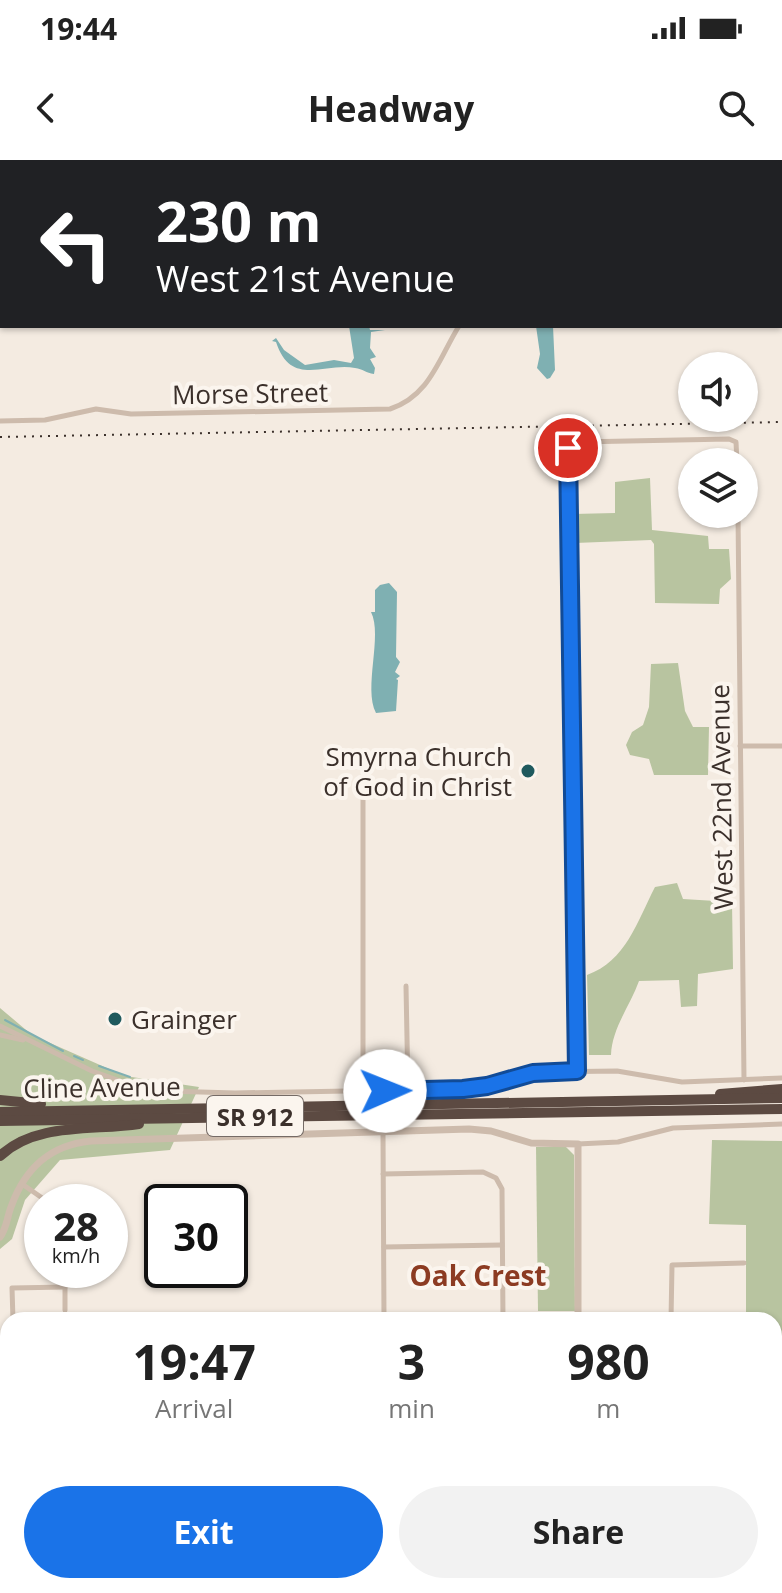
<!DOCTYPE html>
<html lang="en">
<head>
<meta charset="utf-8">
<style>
  :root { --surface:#fff; --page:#f2f2f2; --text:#222; --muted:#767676; --accent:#1a73e8 }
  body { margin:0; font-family:"Open Sans",sans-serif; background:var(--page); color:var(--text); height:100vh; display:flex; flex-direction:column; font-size:30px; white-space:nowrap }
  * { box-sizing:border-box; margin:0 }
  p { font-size:26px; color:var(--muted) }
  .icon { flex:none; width:44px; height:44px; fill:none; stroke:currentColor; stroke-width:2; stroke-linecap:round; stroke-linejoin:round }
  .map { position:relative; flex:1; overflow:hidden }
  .side { position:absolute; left:0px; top:1152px; width:782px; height:282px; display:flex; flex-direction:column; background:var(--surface); border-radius:24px 24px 0 0; box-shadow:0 2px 6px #0004 }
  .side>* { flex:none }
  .banner { position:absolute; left:0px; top:0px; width:782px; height:168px; box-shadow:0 2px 6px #0004; background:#202124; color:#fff; overflow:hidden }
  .controls { position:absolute; left:678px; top:192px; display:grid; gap:16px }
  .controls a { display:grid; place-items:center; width:80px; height:80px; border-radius:50%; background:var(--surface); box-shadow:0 2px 6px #0004; font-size:40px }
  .speed { position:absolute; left:24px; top:1024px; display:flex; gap:16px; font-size:40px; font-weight:700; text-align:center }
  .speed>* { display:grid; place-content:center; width:104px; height:104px; border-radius:50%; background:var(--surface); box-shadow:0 2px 6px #0004; line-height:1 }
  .speed small { font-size:20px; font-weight:400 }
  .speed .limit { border:4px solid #111; border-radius:12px; background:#fff; color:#111 }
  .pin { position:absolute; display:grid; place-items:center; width:68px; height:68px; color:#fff; margin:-34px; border:4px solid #fff; border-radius:50%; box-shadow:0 2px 8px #0007 }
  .me { position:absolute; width:88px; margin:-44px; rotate:89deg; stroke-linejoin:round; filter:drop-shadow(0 0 6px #0008) }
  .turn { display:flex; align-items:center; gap:28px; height:168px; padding:0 24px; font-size:36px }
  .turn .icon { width:104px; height:104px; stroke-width:2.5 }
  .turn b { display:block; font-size:56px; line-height:68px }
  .eta { display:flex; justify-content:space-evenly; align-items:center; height:136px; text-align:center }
  .eta b { font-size:48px; font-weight:700; line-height:56px }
  .action { display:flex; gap:16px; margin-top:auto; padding:16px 24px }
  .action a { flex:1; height:92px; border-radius:48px; background:var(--accent); color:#fff; font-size:32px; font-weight:700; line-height:92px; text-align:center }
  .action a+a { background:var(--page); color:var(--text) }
  .status { display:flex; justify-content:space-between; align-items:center; height:56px; padding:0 40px; background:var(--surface); direction:ltr }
  .status svg { height:22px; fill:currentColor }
  header { display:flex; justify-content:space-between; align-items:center; height:104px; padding:0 24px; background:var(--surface); font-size:36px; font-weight:700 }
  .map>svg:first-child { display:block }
</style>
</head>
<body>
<div class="status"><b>19:44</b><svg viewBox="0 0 49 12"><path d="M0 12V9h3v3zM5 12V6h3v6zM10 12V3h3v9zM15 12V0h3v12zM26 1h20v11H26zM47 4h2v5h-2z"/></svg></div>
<header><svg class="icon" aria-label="back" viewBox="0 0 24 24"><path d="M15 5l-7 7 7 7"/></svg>Headway<svg class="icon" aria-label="search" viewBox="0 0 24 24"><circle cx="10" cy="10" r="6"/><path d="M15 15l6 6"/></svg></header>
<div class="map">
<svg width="782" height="1433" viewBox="0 0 782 1433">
  <rect width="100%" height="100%" fill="#f4ebe1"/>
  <g fill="#b8c4a0">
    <polygon points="650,318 652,370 708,376 709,389 729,389 731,419 720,429 719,444 655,443 654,384 651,380 575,383 573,354 615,353 615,322"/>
    <polygon points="678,503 685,551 693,567 709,567 708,615 654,615 649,599 630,595 626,585 632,572 643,565 649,547 651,504"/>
    <path d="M677 723 683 739 732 742 733 809 698 814 697 846 681 847 679 820 639 821C630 846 612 868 611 895H589L587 815C626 801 637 762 655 727Z"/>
    <polygon points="0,848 32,875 125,916 199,927 170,990 60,1000 25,1040 12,1079 0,1089"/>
    <polygon points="712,980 782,981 782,1261 774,1261 774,1160 746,1160 746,1065 709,1064"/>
    <polygon points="536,987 566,987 574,995 575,1151 538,1151"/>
  </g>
  <g fill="#7fb0b2">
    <path d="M349 166H369L370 170H385L371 172 370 188 376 197 370 199 375 208 374 214C366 213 363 209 355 208 325 202 291 228 276 182L272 181 276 178 284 190 305 205 334 200 351 203 354 198Z"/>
    <polygon points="536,166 553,166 555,210 550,218 547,219 537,208 540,194"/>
    <path d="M389 423 397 432 396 497 400 502 395 512 400 516 396 519 398 520 396 551 376 553C363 528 383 476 371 452H375V430L380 425Z"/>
  </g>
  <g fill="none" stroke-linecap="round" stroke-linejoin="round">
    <g stroke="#7fb0b2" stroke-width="2">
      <polyline points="5,860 63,891"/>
      <polyline points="74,896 83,900"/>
      <polyline points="99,906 130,917"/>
      <polyline points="141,920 172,926"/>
    </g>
    <g stroke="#cdbbac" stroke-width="5">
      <polyline points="489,0 489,2"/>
      <path d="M0 261 45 260 96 249 131 254 390 249C430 236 439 198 459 166"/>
      <polyline points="738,354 744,920"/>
      <polyline points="740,586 782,586"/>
      <polyline points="363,622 363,931"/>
      <polyline points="406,826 408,930"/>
      <polyline points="0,866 92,911 123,922 166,931 235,933 454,929 487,926 541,912 617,911 682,922 782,918"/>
      <polyline points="0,875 23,880"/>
      <polyline points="577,911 568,287 578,282 729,279 736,282 737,302"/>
      <polyline points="383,972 384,1160"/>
      <polyline points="578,984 618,982 673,968 782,964"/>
      <polyline points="383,1014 483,1012 496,1018 502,1029 503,1160"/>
      <polyline points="22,1024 48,1042"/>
      <polyline points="384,1087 502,1085"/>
      <polyline points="65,1110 65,1150"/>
      <polyline points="13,1160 12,1128 65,1127"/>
      <polyline points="671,1160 672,1105 744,1103"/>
      <polyline points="0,1276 8,1276"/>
      <polyline points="774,1303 782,1303"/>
      <polyline points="774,1377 782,1384"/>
      <polyline points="774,1424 782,1411"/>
      <polyline points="244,1426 244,1433"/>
      <polyline points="662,1426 662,1433"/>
      <polyline points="347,1433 347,1426"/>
    </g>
    <g stroke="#cdbbac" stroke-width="7">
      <path d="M0 1077C7 1068 7 1057 11 1047 25 1008 50 985 91 981L469 969 491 971 531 983 578 984V1160"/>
      <polyline points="580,1426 580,1433"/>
    </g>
    <g stroke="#5c4a42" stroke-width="10">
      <polyline points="720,934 782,929"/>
      <polyline points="0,940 41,944"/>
      <polyline points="0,952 782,938"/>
      <polyline points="0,961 782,949"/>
      <path d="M0 996C36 962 93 971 139 964"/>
    </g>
    <polyline stroke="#3b302b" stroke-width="2" stroke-dasharray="2 6" stroke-linecap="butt" points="0,277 782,262"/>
  </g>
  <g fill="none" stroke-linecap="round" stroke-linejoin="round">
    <g stroke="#114b97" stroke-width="20">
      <polyline id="route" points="385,931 463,929 487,926 533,913 577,911 568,288"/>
    </g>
    <use href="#route" stroke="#1a73e8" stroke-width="14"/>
  </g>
  <g fill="#1f5a5e" stroke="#fbf5ee" stroke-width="3">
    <circle cx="528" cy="611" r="8"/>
    <circle cx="115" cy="859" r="8"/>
  </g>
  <g text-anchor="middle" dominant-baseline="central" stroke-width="8" stroke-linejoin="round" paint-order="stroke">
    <rect fill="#fbf5ee" stroke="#756b66" stroke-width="2" x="207" y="936" width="96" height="40" rx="6"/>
    <g font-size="24" font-weight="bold" fill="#3b302b">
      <text x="255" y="956">SR 912</text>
    </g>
    <g font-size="26" fill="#3b302b" stroke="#fbf5ee">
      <text transform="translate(250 233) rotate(-1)">Morse Street</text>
      <text transform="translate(721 637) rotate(-91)">West 22nd Avenue</text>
      <text transform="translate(102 927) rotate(-1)">Cline Avenue</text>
    </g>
    <g font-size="26" fill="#3b302b" stroke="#fbf5ee" text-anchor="end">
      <text x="512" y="596">Smyrna Church<tspan x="512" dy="30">of God in Christ</tspan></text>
      <text x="131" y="859" text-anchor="start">Grainger</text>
    </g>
    <g font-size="28" font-weight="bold" fill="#8c3b22" stroke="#fbf5ee">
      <text x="478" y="1115">Oak Crest</text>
    </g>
  </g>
</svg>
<div class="controls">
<a><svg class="icon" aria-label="sound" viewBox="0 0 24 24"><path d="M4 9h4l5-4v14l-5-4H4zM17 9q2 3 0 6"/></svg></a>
<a><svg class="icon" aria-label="layers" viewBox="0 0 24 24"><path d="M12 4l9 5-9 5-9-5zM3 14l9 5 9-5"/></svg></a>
</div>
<div class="speed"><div>28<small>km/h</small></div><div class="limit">30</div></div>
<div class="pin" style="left:568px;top:288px;background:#d93025"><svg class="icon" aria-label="arrive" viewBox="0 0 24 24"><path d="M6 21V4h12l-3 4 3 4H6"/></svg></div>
<svg class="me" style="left:385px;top:931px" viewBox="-20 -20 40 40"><circle r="19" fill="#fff"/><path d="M0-13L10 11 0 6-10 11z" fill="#1a73e8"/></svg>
<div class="banner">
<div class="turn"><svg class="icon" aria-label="left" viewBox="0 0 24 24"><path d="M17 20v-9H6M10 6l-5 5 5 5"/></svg><div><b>230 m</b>West 21st Avenue</div></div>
</div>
<section class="side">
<div class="eta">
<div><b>19:47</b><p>Arrival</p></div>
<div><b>3</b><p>min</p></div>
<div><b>980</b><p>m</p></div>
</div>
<div class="action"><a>Exit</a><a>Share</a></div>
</section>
</div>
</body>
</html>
